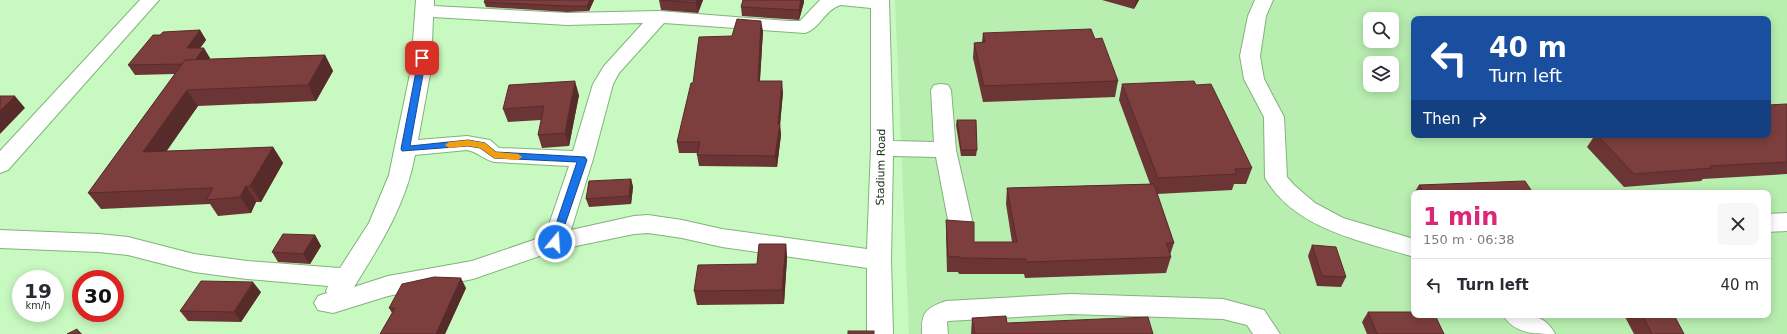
<!DOCTYPE html>
<html lang="en">
<head>
<meta charset="utf-8">
<style>
  :root { --surface:#fff; --page:#f7f7f7; --text:#2b2b33; --muted:#7c7c81; --line:#e1e1e2; --accent:#db2777 }
  body { margin:0; font-family:"DejaVu Sans",sans-serif; background:var(--page); color:var(--text); height:100vh; display:flex; flex-direction:column; font-size:15px; white-space:nowrap }
  * { box-sizing:border-box; margin:0 }
  p { font-size:13px; color:var(--muted) }
  .icon { flex:none; width:22px; height:22px; fill:none; stroke:currentColor; stroke-width:2; stroke-linecap:round; stroke-linejoin:round }
  .map { position:relative; flex:1; overflow:hidden }
  .side { position:absolute; left:1411px; top:190px; width:360px; height:128px; display:flex; flex-direction:column; background:var(--surface); border-radius:8px; box-shadow:0 2px 10px #0003 }
  .side>* { flex:none }
  .top-card { position:absolute; left:1411px; top:16px; width:360px; height:122px; border-radius:8px; box-shadow:0 2px 10px #0003; background:#1a4fa0; color:#fff; overflow:hidden }
  .tools { position:absolute; left:1363px; top:12px; display:grid; gap:8px }
  .tools a { display:grid; place-items:center; width:36px; height:36px; border-radius:8px; background:var(--surface); box-shadow:0 2px 10px #0003; font-size:20px }
  .speed { position:absolute; left:12px; top:270px; display:flex; gap:8px; font-size:20px; font-weight:700; text-align:center }
  .speed>* { display:grid; place-content:center; width:52px; height:52px; border-radius:50%; background:var(--surface); box-shadow:0 2px 10px #0003; line-height:1 }
  .speed small { font-size:10px; font-weight:400 }
  .speed .limit { border:6px solid #d22; background:#fff; color:#111 }
  .pin { position:absolute; display:grid; place-items:center; width:34px; height:34px; color:#fff; margin:-17px; border-radius:8px; box-shadow:0 2px 6px #0006 }
  .me { position:absolute; width:44px; margin:-22px; rotate:18deg; stroke-linejoin:round; filter:drop-shadow(0 0 3px #0008) }
  .turn { display:flex; align-items:center; gap:14px; height:84px; padding:0 12px; font-size:18px }
  .turn .icon { width:52px; height:52px; stroke-width:2.5 }
  .turn b { display:block; font-size:28px; line-height:34px }
  .then { display:flex; align-items:center; height:38px; padding:0 12px; background:#0003; gap:8px; font-size:15px }
  .round { display:grid; place-items:center; flex:none; width:42px; height:42px; border-radius:8px; background:var(--page) }
  .overview { display:flex; align-items:center; justify-content:space-between; height:68px; padding:0 12px }
  h1 { font-size:24px; font-weight:700; line-height:30px; color:var(--accent) }
  ul { padding:0; list-style:none }
  li { display:flex; align-items:center; gap:12px; height:52px; padding:0 12px; border-top:1px solid var(--line) }
  li div { flex:1 }
  li b { display:block; font-size:15px }
  li em { font-style:normal }
  .map>svg:first-child { display:block }
</style>
</head>
<body>
<div class="map">
<svg width="1787" height="334" viewBox="0 0 1787 334">
  <rect width="100%" height="100%" fill="#c7f9c0"/>
  <path fill="#b8eeb0" fill-rule="evenodd" d="M895 0H1787V334H909ZM1370 19H1392V41H1370ZM1414 19H1768V135H1414ZM1370 63H1392V85H1370ZM1414 193H1768V315H1414Z"/>
  <g fill="none" stroke-linecap="round" stroke-linejoin="round">
    <g stroke="#83b27c" stroke-width="2">
      <g id="minor">
        <polygon points="140,0 159,0 8,170 0,173 0,151"/>
        <path d="M416 0H434V6L567 13 659 11 788 21H800L820 0H889L893 141 934 142 931 90 934 85 941 84 948 85 951 90 956 150 972 220 968 226 960 229 952 226 948 220 936 157 893 156 891 260 893 334H867V268L722 247 682 238 648 233 634 234 557 250 473 279 388 296 333 313 318 310 314 303 318 296 327 293 326 291 328 286 247 279 194 272 128 255 99 252 0 248V230L99 234 128 237 194 254 247 261 340 268 369 223 389 175 411 69ZM841 5 871 8V148L867 249 722 229 682 220 648 215 634 216 571 230 593 159 613 84 619 73 664 23 805 33C820 29 825 9 841 5ZM433 17 567 25 643 23 604 66 593 84 573 151 499 148 490 140 467 136 418 140 431 69ZM467 150C478 152 483 159 494 162L569 166 545 236 472 261 388 276 354 287C380 245 406 205 415 155Z"/>
        <path d="M1255 0H1273L1266 16 1260 56 1264 79 1284 117 1287 177 1294 185 1315 203 1343 218 1414 239V257C1360 240 1296 230 1265 178L1264 117 1244 79 1240 56 1248 16Z"/>
        <polygon points="1787,213 1787,231 1768,232 1768,214"/>
        <path d="M1070 294 1223 299 1264 310 1280 334H1253L1247 325 1223 319 1070 314 948 321 947 322 948 334H922C921 312 926 308 946 301Z"/>
        <path d="M1503 315C1525 315 1544 312 1555 334 1533 334 1515 334 1503 315Z"/>
      </g>
    </g>
    <use href="#minor" fill="#fff" fill-rule="evenodd"/>
  </g>
  <g fill="#6c3535">
    <polygon points="594,0 589,11 567,12 486,7 484,2"/>
    <polygon points="659,0 703,0 698,13 661,10"/>
    <polygon points="743,0 804,0 804,2 799,20 742,16 741,7"/>
    <polygon points="1102,0 1139,0 1134,9"/>
    <polygon points="200,30 206,40 200,48 210,58 209,59 325,55 333,71 316,101 198,106 166,151 273,147 283,163 261,202 256,202 251,213 218,216 210,204 101,209 88,193 175,74 135,75 128,65 160,35"/>
    <polygon points="763,31 760,81 783,92 780,125 781,135 777,167 699,166 697,155 698,153 679,153 677,142 732,36"/>
    <polygon points="983,33 1095,39 1118,81 1115,97 983,102 973,58 974,43 982,42"/>
    <polygon points="1122,84 1196,85 1252,168 1246,184 1234,184 1232,190 1157,194 1174,243 1170,255 1171,257 1166,273 1025,278 1024,274 959,274 958,272 947,272 946,235 946,220 974,242 1012,242 1006,204 1007,188 1150,184 1119,100"/>
    <polygon points="579,95 569,146 542,148 538,135 541,120 508,122 503,109"/>
    <polygon points="1787,104 1787,174 1703,179 1701,181 1624,187 1587,147 1595,135 1768,135"/>
    <polygon points="957,120 977,150 976,156 961,156 956,125"/>
    <polygon points="631,179 633,187 631,204 589,207 586,199"/>
    <polygon points="1419,185 1533,193 1414,193"/>
    <polygon points="1414,194 1414,203 1411,198"/>
    <polygon points="315,235 321,246 310,264 278,262 272,252"/>
    <polygon points="786,244 787,258 784,304 697,305 694,291 757,264"/>
    <polygon points="1312,245 1346,277 1341,287 1317,286 1308,256"/>
    <polygon points="466,288 445,334 380,334 392,313 389,308"/>
    <polygon points="261,292 241,322 188,321 180,311"/>
    <polygon points="1368,312 1444,334 1367,334 1362,322"/>
    <polygon points="1624,315 1674,315 1684,334 1634,334"/>
    <polygon points="972,318 1007,323 1153,334 971,334"/>
  </g>
  <g fill="#582b2b">
    <polygon points="590,0 594,0 589,11 587,6"/>
    <polygon points="697,0 703,0 698,13 696,3"/>
    <polygon points="801,0 804,0 804,2 799,20 799,10"/>
    <polygon points="1136,0 1139,0 1134,9"/>
    <polygon points="761,21 763,31 759,92 758,81"/>
    <polygon points="200,30 206,40 193,58 187,48"/>
    <polygon points="204,48 210,58 198,74 191,64"/>
    <polygon points="325,55 333,71 316,101 308,85"/>
    <polygon points="575,81 579,95 569,146 565,133"/>
    <polygon points="782,81 783,92 780,125 781,135 777,167 775,156"/>
    <polygon points="187,90 198,106 155,168 143,152"/>
    <polygon points="15,96 25,108 0,134 0,111"/>
    <polygon points="273,147 283,163 261,202 250,186"/>
    <polygon points="631,179 633,187 631,204 629,196"/>
    <polygon points="246,186 256,202 251,213 240,197"/>
    <polygon points="315,235 321,246 310,264 303,254"/>
    <polygon points="786,244 787,258 784,304 782,290"/>
    <polygon points="461,278 466,288 445,334 436,334"/>
    <polygon points="253,282 261,292 241,322 234,312"/>
    <polygon points="77,329 82,334 79,334"/>
  </g>
  <g fill="#7d3e3e" stroke="#582b2b">
    <polygon points="485,0 590,0 587,6 566,6 484,2"/>
    <polygon points="661,0 697,0 696,3"/>
    <polygon points="743,0 801,0 799,10 741,7"/>
    <polygon points="737,19 761,21 758,81 782,81 778,124 780,124 775,156 697,155 700,142 677,142 691,83 693,83 699,37 732,36"/>
    <polygon points="1091,29 1095,39 1102,38 1118,81 984,86 974,43 985,42 983,33"/>
    <polygon points="200,30 187,48 204,48 195,60 185,60 183,64 128,65 153,35 160,35 163,32"/>
    <polygon points="325,55 308,85 187,90 143,152 273,147 250,186 246,186 240,197 206,200 213,188 88,193 185,60"/>
    <polygon points="575,81 565,133 538,135 544,106 503,109 509,85"/>
    <polygon points="1194,81 1196,85 1211,84 1252,168 1235,169 1237,174 1158,178 1122,84"/>
    <polygon points="0,96 15,96 0,111"/>
    <polygon points="1787,104 1787,162 1710,166 1712,168 1634,174 1597,135 1768,135 1768,105"/>
    <polygon points="957,120 976,120 977,150 961,150"/>
    <polygon points="631,179 629,196 586,199 589,181"/>
    <polygon points="1525,181 1533,193 1424,193 1419,185"/>
    <polygon points="1154,184 1174,243 1166,243 1171,257 1027,262 1026,259 960,258 960,257 948,256 946,220 974,222 974,242 1017,242 1007,188"/>
    <polygon points="283,234 315,235 303,254 272,252"/>
    <polygon points="759,244 786,244 782,290 694,291 698,265 757,264"/>
    <polygon points="1312,245 1336,247 1346,277 1322,276"/>
    <polygon points="434,277 461,278 436,334 380,334 395,308 389,308 402,284"/>
    <polygon points="201,281 253,282 234,312 180,311"/>
    <polygon points="1368,312 1414,312 1414,315 1435,315 1444,334 1377,334"/>
    <polygon points="1642,315 1674,315 1684,334 1652,334"/>
    <polygon points="1006,316 1007,323 1148,317 1153,334 975,334 972,318"/>
    <polygon points="77,329 79,334 67,334"/>
    <rect x="848" y="331" width="26" height="3"/>
  </g>
  <polygon fill="#1a73e8" stroke="#114b97" points="419,56 425,56 426,58 410,146 468,140 485,143 496,152 585,157 587,160 558,245 552,245 550,242 577,162 494,158 480,148 468,146 402,151 401,149"/>
  <polygon fill="#f59e0b" points="468,140 485,143 496,152 518,154 522,157 518,160 494,158 480,148 468,146 449,148 445,145 449,142"/>
  <g text-anchor="middle" dominant-baseline="central" stroke-width="4" stroke-linejoin="round" paint-order="stroke">
    <g font-size="11" fill="#192c17" stroke="#fff">
      <text transform="translate(881 167) rotate(-89)">Stadium Road</text>
    </g>
  </g>
</svg>
<div class="tools">
<a><svg class="icon" aria-label="search" viewBox="0 0 24 24"><circle cx="10" cy="10" r="6"/><path d="M15 15l6 6"/></svg></a>
<a><svg class="icon" aria-label="layers" viewBox="0 0 24 24"><path d="M12 4l9 5-9 5-9-5zM3 14l9 5 9-5"/></svg></a>
</div>
<div class="speed"><div>19<small>km/h</small></div><div class="limit">30</div></div>
<div class="pin" style="left:422px;top:58px;background:#d93025"><svg class="icon" aria-label="arrive" viewBox="0 0 24 24"><path d="M6 21V4h12l-3 4 3 4H6"/></svg></div>
<svg class="me" style="left:555px;top:242px" viewBox="-20 -20 40 40"><circle r="17" fill="#1a73e8" stroke="#fff" stroke-width="3"/><path d="M0-11L8 9 0 5-8 9z" fill="#fff"/></svg>
<div class="top-card">
<div class="turn"><svg class="icon" aria-label="left" viewBox="0 0 24 24"><path d="M17 20v-9H6M10 6l-5 5 5 5"/></svg><div><b>40 m</b>Turn left</div></div>
<div class="then">Then<svg class="icon" aria-label="right" viewBox="0 0 24 24"><path d="M7 20v-9h11M14 6l5 5-5 5"/></svg></div>
</div>
<section class="side">
<div class="overview"><div><h1>1 min</h1><p>150 m · 06:38</p></div><a class="round"><svg class="icon" aria-label="close" viewBox="0 0 24 24"><path d="M6 6l12 12M18 6L6 18"/></svg></a></div>
<ul>
<li><svg class="icon" aria-label="left" viewBox="0 0 24 24"><path d="M17 20v-9H6M10 6l-5 5 5 5"/></svg><div><b>Turn left</b></div><em>40 m</em></li>
</ul>
</section>
</div>
</body>
</html>
